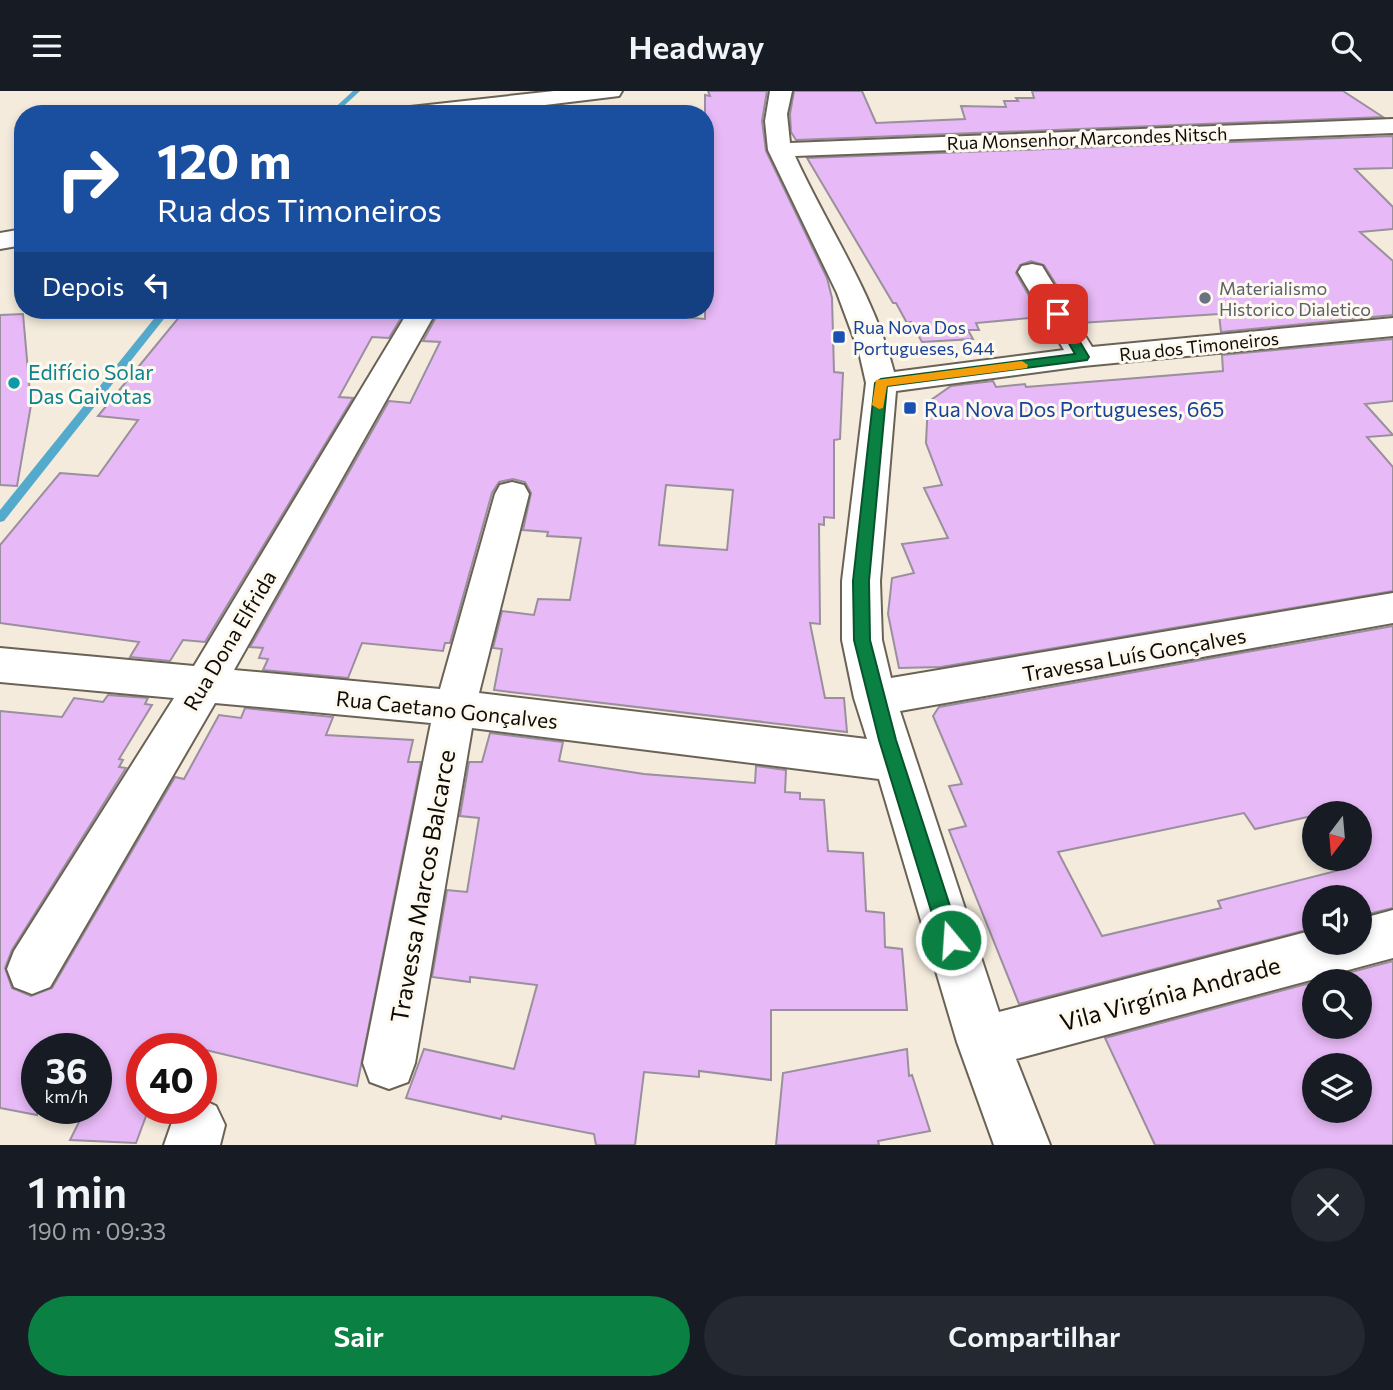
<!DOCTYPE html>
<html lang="pt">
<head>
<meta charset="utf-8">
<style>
  :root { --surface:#171b24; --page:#242831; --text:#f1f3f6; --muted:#9ea1a6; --accent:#0b8043 }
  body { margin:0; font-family:Commissioner,sans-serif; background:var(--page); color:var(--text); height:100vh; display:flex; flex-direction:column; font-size:26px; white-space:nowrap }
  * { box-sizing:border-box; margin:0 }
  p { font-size:23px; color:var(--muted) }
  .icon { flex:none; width:38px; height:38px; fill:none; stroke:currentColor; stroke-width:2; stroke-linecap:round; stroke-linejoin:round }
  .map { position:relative; height:1054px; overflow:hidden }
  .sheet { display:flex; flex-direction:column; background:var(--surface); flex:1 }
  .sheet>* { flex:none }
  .guide { position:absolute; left:14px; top:14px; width:700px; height:214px; border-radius:28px; box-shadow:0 4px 10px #0003; background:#1a4fa0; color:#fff; overflow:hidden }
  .needle { width:46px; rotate:196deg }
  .buttons { position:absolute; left:1302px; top:710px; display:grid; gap:14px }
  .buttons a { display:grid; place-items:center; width:70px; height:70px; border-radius:50%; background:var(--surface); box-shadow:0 4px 10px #0003; font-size:35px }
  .speed { position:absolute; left:21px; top:942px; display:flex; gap:14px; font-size:35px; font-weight:700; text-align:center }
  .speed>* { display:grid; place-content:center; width:91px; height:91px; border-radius:50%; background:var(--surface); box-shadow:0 4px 10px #0003; line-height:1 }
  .speed small { font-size:18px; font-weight:400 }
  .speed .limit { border:10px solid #d22; background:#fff; color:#111 }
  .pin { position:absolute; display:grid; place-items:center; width:60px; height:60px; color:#fff; margin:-30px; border-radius:14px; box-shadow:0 4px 10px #0006 }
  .me { position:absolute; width:77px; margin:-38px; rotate:342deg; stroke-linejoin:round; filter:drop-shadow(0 0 5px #0008) }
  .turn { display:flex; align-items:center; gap:24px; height:147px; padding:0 28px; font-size:32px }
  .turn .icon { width:91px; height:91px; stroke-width:2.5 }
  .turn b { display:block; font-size:49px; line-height:60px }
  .then { display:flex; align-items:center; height:66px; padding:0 28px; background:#0003; gap:14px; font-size:26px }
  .round { display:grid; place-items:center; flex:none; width:74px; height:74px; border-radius:37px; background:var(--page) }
  .headline { display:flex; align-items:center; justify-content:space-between; height:119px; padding:0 28px }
  h1 { font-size:42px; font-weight:600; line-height:52px }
  .cta { display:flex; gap:14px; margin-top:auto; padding:14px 28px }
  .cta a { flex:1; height:80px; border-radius:42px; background:var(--accent); color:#fff; font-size:28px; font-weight:600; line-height:80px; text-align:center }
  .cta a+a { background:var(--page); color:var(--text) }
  header { display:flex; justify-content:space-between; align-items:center; height:91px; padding:0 28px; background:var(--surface); font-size:32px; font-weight:600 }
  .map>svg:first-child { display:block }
</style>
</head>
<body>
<header><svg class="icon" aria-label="menu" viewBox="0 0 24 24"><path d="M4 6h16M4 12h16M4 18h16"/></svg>Headway<svg class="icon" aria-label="search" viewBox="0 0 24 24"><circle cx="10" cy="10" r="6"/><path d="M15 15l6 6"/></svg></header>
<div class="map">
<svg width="1393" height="1054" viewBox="0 0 1393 1054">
  <rect width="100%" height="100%" fill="#f4ebdc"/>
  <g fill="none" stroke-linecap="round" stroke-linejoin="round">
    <g fill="#54aacd" fill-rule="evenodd">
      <polygon points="353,0 360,0 335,23 328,23"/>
      <polygon points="161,219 171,219 4,430 0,431 0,419"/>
    </g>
  </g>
  <g fill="#e7b9f6" stroke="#998f9d" stroke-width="2" fill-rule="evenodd">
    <path d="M708 0H767L762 30 766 60 827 187 832 207 834 281 843 282 840 348 834 349V427L824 426V434L819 433 820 533 810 532 825 607H844L847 641 494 599 502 558 493 557 502 520 534 524 538 508 570 509 581 447 547 445 548 441 523 439 531 402 525 391 513 388 499 391 492 402 450 552H445L443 560 362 552 348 587 263 579 268 568 259 567 263 557 250 556 389 310 410 312 440 251 423 250 440 219H591L705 228V4L710 5ZM666 394 733 399 727 459 659 454Z"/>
    <polygon points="794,0 862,0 876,32 965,28 961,15 1006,16 1004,10 1018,10 1016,7 1034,7 1032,0 1343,0 1383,26 796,49 791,41 790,23"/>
    <polygon points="1393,45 1393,77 1355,78 1393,116 1393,138 1360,141 1393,170 1393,224 1221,241 1219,223 1080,232 1044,174 1031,170 1020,174 1016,182 1041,226 976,232 979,239 968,239 973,248 922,251 911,231 907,232 896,212 893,212 807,67"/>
    <polygon points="185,219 406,219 389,247 372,246 339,306 353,307 205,551 183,549 170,570 130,566 139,551 0,532 0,454 60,382 98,385 138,329 98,325"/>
    <polygon points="23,223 31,314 17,395 0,394 0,224"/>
    <polygon points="1393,248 1393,310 1365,313 1393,344 1367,346 1393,376 1393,500 941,576 899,577 888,523 892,487 914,482 902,453 948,447 924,397 942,394 926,352 928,311 951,295 993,290 996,296 1025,293 1026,296 1223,280 1222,264"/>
    <path d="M1393 535V817L1360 825V807H1314V837L1019 913 949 739 966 735 949 695 962 693 933 625 939 616ZM1244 722 1255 738 1312 725 1314 728V723H1360V768H1342L1348 777 1218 810 1221 817 1102 845 1058 761Z"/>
    <polygon points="108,604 148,607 145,613 152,614 119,668 123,669 119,676 126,677 12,859 5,877 12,897 31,905 52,897 175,686 184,688 219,624 241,627 245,617 333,626 326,644 413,649 408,671 421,671 357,995 172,951 170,957 142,957 142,1017 149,1017 136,1052 70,1049 86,1017 96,1017 96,957 37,957 37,1024 0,1017 0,620 62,626 74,607 103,611"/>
    <polygon points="490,642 563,651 559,670 644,683 755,692 756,675 786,679 785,701 800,702 800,708 824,709 828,760 863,762 866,820 884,822 885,856 902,858 907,919 771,919 771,989 699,980 699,986 644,981 635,1054 596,1054 594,1043 502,1025 501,1028 406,1007 424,958 514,978 537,894 470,886 470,891 432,886 447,799 467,801 479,727 460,725 469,671 482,671"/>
    <path d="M1393 870V1054H1155L1105 947 1314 891V936H1360V891H1314ZM1314 975H1360V1020H1314Z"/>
    <polygon points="907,958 909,985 912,984 930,1040 878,1050 879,1054 776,1054 783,982"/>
  </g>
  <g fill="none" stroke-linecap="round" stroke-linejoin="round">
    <g stroke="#6a6355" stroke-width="4">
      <g id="minor">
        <polygon points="554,0 622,0 619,5 611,6 470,23 399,23 402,18 410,16"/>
        <path d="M770 0H792L787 23 790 52 1393 28V42L795 65C828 137 874 203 894 281L1064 259 1018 181 1022 175 1032 173 1042 175 1092 256 1393 227V245L1083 275 896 300 880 490 882 549 891 587 1393 502V532L900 620 999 921 1314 839V852H1360V828L1393 819V867L1016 968 1050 1054H994L957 951 879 688 472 637 415 972 408 991 389 998 370 991 363 972 431 632 215 612 50 896 32 903 14 896 7 878 14 860 174 607 0 591V557L194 575 409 219H437L234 579 440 598 495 403 500 394 512 391 524 394 529 403 479 602 867 648 854 607 842 549V490L866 292 859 261 837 202 768 59 765 30Z"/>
        <polygon points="23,138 23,154 0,158 0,142"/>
        <polygon points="201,1008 216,1015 225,1034 220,1054 164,1054 177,1017 201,1017"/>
      </g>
    </g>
    <use href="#minor" fill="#fff" fill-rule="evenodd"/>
  </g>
  <polygon fill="#0b8043" stroke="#07532c" stroke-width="2" points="1053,221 1062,221 1089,266 1087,269 887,295 869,490 870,549 896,649 961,849 958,856 951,859 943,856 940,849 879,649 854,549 853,490 875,292 881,288 1075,263 1052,223"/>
  <polygon fill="#f59e0b" points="1022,270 1028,274 1027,277 887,295 883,317 879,318 872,314 876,289"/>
  <circle fill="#6b7280" stroke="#fef9ef" stroke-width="2.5" cx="1205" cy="207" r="7"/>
  <g fill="#1a4fb4" stroke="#fef9ef" stroke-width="2.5">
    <rect x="832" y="239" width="14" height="14" rx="3.5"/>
    <rect x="903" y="310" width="14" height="14" rx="3.5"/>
  </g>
  <circle fill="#0f9aa8" stroke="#fef9ef" stroke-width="2.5" cx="14" cy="292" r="7"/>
  <g text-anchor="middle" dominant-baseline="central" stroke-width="6" stroke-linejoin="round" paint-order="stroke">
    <g font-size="18" fill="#0e0b07" stroke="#fef9ef">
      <text transform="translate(1087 47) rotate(-2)">Rua Monsenhor Marcondes Nitsch</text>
      <text transform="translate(1199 255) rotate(-6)">Rua dos Timoneiros</text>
    </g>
    <g font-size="18" fill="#5b616d" stroke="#fef9ef" text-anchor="start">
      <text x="1219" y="197">Materialismo<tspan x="1219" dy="21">Historico Dialetico</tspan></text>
    </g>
    <g font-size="18" fill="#164399" stroke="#fef9ef" text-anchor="start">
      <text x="853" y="236">Rua Nova Dos<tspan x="853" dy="21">Portugueses, 644</tspan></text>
    </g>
    <g font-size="21" fill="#0d838f" stroke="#fef9ef" text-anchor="start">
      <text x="28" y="280">Edifício Solar<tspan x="28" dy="24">Das Gaivotas</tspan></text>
    </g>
    <g font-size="21" fill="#164399" stroke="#fef9ef" text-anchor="start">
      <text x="924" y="317">Rua Nova Dos Portugueses, 665</text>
    </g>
    <g font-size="21" fill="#0e0b07" stroke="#fef9ef">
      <text transform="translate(229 549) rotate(-59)">Rua Dona Elfrida</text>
      <text transform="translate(1134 563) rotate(-10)">Travessa Luís Gonçalves</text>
      <text transform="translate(447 618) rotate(6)">Rua Caetano Gonçalves</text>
    </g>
    <g font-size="24" fill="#0e0b07" stroke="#fef9ef">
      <text transform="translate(422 795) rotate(-80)">Travessa Marcos Balcarce</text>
      <text transform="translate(1170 902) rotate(-15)">Vila Virgínia Andrade</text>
    </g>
  </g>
</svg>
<div class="buttons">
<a><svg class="needle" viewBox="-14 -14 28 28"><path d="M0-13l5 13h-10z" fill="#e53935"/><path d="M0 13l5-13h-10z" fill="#9ea1a6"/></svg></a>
<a><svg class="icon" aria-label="sound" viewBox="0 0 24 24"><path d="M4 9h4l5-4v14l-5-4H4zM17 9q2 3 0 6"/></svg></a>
<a><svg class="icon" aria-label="search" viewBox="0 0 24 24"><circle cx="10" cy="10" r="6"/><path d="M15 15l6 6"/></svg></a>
<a><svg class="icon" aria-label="layers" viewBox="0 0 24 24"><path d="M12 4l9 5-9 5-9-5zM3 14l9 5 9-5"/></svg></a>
</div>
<div class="speed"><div>36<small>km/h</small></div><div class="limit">40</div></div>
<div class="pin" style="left:1058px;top:223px;background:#d93025"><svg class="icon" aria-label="arrive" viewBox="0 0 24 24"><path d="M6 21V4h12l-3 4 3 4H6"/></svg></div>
<svg class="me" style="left:951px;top:849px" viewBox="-20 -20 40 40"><circle r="17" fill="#0b8043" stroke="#fff" stroke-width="3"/><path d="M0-11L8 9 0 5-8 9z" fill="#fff"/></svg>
<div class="guide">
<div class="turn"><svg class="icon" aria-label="right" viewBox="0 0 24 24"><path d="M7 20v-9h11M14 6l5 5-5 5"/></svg><div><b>120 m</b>Rua dos Timoneiros</div></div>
<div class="then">Depois<svg class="icon" aria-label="left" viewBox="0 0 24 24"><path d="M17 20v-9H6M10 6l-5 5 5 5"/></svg></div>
</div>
</div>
<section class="sheet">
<div class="headline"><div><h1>1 min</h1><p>190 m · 09:33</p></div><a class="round"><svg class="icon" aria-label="close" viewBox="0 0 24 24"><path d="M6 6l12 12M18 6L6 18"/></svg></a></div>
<div class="cta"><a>Sair</a><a>Compartilhar</a></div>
</section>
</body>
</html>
